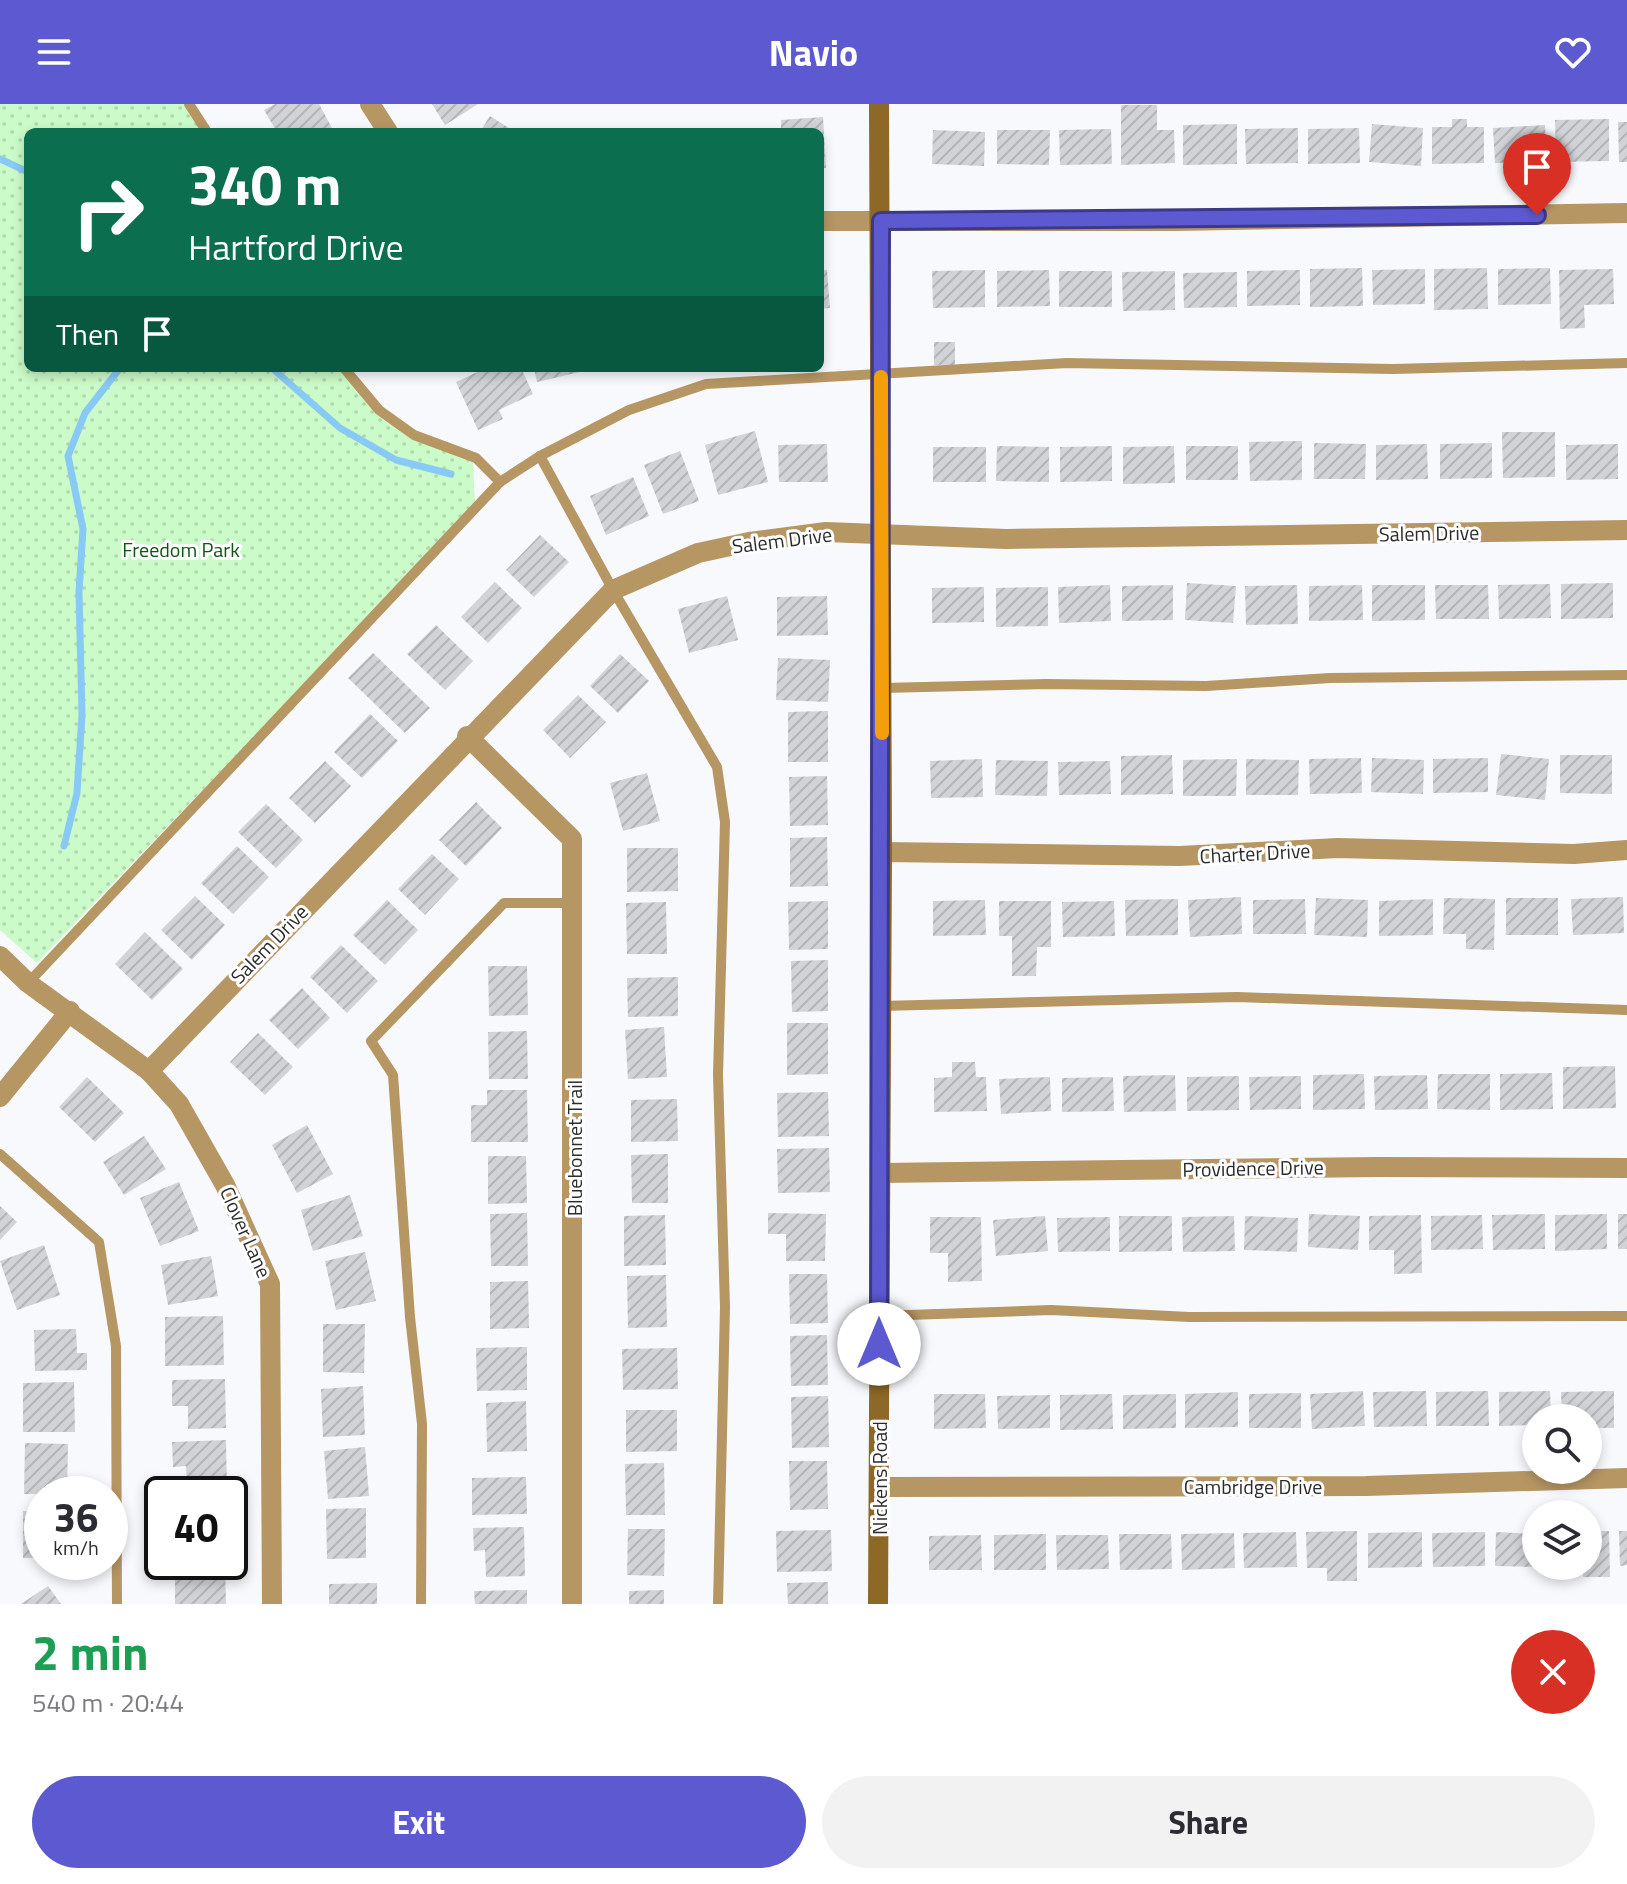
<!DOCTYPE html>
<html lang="en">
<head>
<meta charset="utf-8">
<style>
  :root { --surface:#fff; --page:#f2f2f3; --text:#2b2b33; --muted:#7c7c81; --accent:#5d59d1 }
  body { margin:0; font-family:"Titillium Web",sans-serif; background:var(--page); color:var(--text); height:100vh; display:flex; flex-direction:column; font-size:30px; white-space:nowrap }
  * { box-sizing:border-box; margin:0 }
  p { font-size:26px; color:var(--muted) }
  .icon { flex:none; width:44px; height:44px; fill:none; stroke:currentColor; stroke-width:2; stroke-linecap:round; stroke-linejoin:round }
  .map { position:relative; height:1500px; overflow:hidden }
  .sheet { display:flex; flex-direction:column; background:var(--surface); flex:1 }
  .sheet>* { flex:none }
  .guide { position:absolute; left:24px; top:24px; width:800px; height:244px; border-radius:12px; box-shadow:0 4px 12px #0003; background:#0b6e4f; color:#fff; overflow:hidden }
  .buttons { position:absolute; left:1522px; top:1300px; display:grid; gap:16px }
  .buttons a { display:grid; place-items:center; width:80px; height:80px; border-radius:50%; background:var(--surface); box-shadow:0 4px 12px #0003; font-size:40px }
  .speed { position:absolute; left:24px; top:1372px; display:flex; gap:16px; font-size:40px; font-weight:700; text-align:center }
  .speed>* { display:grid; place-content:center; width:104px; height:104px; border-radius:50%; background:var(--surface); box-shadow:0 4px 12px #0003; line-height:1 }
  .speed small { font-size:20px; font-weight:400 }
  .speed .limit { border:4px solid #111; border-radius:12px; background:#fff; color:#111 }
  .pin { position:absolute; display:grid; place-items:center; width:68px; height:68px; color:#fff; margin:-82px -34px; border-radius:50% 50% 50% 0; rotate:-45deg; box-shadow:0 0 8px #0007 }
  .pin .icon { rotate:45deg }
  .me { position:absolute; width:88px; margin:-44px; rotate:0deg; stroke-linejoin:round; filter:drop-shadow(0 0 6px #0008) }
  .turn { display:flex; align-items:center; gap:28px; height:168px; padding:0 32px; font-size:36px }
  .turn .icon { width:104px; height:104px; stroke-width:2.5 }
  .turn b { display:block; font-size:56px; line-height:68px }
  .then { display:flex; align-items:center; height:76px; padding:0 32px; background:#0003; gap:16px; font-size:30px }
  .round { display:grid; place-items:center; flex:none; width:84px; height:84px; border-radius:42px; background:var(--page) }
  .head { display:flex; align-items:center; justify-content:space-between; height:136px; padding:0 32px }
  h1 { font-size:48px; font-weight:700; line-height:60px; color:#1e9e55 }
  .action { display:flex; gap:16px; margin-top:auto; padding:16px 32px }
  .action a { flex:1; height:92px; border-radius:48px; background:var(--accent); color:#fff; font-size:32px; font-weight:700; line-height:92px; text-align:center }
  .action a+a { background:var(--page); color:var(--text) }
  header { display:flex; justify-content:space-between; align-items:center; height:104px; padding:0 32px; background:var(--accent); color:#fff; font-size:36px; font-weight:700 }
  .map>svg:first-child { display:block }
</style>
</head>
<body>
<header><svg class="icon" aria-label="menu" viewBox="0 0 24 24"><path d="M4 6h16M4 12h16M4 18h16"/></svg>Navio<svg class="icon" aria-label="heart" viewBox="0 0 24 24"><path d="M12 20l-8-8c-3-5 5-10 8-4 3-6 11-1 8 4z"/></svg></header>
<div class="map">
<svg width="1627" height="1500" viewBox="0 0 1627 1500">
  <defs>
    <pattern id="park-dots" width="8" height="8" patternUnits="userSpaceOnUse" patternTransform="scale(2)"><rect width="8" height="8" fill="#cbfbc8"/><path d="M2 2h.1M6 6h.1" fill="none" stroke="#aed7ac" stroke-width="1.8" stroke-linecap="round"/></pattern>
    <pattern id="building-hatch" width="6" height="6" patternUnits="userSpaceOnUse" patternTransform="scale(2)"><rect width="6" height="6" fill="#d1d3d7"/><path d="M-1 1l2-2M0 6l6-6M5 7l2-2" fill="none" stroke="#b4b5b9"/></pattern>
  </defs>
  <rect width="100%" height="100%" fill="#f7f9fc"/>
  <polygon fill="url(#park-dots)" points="0,0 190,0 208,28 28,28 28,264 344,264 391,316 473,355 475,401 37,859 0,826"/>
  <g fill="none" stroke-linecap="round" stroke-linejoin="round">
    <g stroke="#89c9f5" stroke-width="7">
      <polyline points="0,55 28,68"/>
      <polyline points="272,264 340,324 396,356 451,370"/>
      <polyline points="64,742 77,689 82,611 79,488 83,425 68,352 85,309 120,264"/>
    </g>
  </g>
  <g fill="url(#building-hatch)">
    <polygon points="275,0 319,0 332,24 325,28 277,28 264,6"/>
    <polygon points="432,0 478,0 445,21"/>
    <polygon points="1121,1 1157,1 1157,26 1174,26 1175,59 1121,61"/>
    <polygon points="490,12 515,28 480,28"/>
    <polygon points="823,13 826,64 820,64 820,28 781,28 781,16"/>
    <polygon points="1452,15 1467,15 1467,23 1484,23 1484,59 1432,60 1432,23 1452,23"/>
    <polygon points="1609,15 1609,57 1556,58 1555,16"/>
    <polygon points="1618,18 1627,18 1627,58 1619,58"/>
    <polygon points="1237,20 1237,60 1183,61 1183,21"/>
    <polygon points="1372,20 1423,24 1421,62 1369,58"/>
    <polygon points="1545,21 1547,57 1495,59 1493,24"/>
    <polygon points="1298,24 1298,59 1246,60 1245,25"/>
    <polygon points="1359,24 1360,59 1308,60 1308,25"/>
    <polygon points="1111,25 1112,60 1060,61 1059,26"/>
    <polygon points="933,26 985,28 984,62 932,60"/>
    <polygon points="997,26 1050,26 1049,61 997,60"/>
    <polygon points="1362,164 1363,202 1310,203 1310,165"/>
    <polygon points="1487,164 1488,205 1434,206 1434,165"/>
    <polygon points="1550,164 1551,200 1498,201 1498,165"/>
    <polygon points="1425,165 1425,200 1373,201 1372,166"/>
    <polygon points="1613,165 1614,200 1584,201 1585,224 1560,225 1559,166"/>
    <polygon points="820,166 827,166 830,204 820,205"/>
    <polygon points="985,166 985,203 933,204 932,167"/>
    <polygon points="1049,166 1050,202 997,203 997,167"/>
    <polygon points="1300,166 1300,201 1247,202 1247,167"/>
    <rect x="1059" y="167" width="53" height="36"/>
    <polygon points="1175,167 1175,206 1123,207 1122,168"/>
    <polygon points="1237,168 1237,203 1184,204 1183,169"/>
    <rect x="934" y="238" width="21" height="23"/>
    <polygon points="486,264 521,264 533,290 499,306 503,315 478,326 456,278"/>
    <polygon points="534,264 583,264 584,267 537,278"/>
    <polygon points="755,327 768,378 718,391 705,341"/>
    <polygon points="1502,328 1555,328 1555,373 1503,374"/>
    <polygon points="1302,337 1302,376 1250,377 1249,338"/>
    <polygon points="1314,339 1366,340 1365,375 1314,375"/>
    <polygon points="1492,339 1492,374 1440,375 1440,340"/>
    <polygon points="827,340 828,378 779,378 778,341"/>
    <polygon points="1427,340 1428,375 1376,376 1376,341"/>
    <polygon points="1618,340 1618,375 1566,376 1566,341"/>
    <polygon points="997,342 1049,343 1049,378 996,377"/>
    <polygon points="1112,342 1112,377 1060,378 1060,343"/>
    <polygon points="1174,342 1175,379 1123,380 1123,343"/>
    <rect x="1186" y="342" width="52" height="34"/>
    <rect x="933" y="343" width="53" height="35"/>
    <polygon points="680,347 699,397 663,410 644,361"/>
    <polygon points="633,373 649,412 606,431 590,392"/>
    <polygon points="540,431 569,458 534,493 506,466"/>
    <polygon points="495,478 522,504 488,539 461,513"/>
    <polygon points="1187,479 1236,482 1233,519 1185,516"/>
    <polygon points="1613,479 1613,514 1561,515 1561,480"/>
    <polygon points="1550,480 1551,514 1499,515 1498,481"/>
    <polygon points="1110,481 1111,517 1059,519 1058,483"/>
    <polygon points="1173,481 1173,516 1122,517 1122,482"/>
    <polygon points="1297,481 1298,520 1246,521 1245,482"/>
    <polygon points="1362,481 1363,516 1309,517 1309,482"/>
    <polygon points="1372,481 1425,481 1425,516 1372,517"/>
    <polygon points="1435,481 1488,481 1489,515 1436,515"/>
    <polygon points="984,483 984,518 932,519 932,484"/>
    <polygon points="1048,483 1048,522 996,523 996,484"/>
    <polygon points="727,492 738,536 689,549 678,505"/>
    <polygon points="827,492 828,531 777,532 777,493"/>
    <polygon points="436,521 473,557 445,586 407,550"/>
    <polygon points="373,549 430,604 405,629 348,574"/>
    <polygon points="620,550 649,577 618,609 590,582"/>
    <polygon points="778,554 830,556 828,598 776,596"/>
    <polygon points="578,591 606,618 570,654 543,626"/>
    <polygon points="828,607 828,658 788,658 788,608"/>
    <polygon points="370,610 398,637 362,674 334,648"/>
    <polygon points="1501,650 1549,655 1545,696 1496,691"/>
    <polygon points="1172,651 1173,690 1121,691 1121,652"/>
    <polygon points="1560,651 1612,651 1612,690 1560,689"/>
    <polygon points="1361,654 1362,689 1310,690 1309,655"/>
    <polygon points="1372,654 1424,656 1423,690 1371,688"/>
    <polygon points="1488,654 1488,688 1433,689 1433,655"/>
    <polygon points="982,655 983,693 931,694 930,657"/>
    <polygon points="1237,655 1236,692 1183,692 1183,656"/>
    <polygon points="1246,655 1299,656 1298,691 1246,691"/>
    <polygon points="996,656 1048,657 1047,692 995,691"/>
    <polygon points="325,657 351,682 315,719 289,694"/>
    <polygon points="1110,657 1111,690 1059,691 1058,658"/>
    <polygon points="647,669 660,717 623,727 610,679"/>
    <polygon points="827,672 828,721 790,722 789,673"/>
    <polygon points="476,698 502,724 466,762 439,736"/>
    <polygon points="266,700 303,736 276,764 238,728"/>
    <polygon points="827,733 828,782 790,783 790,734"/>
    <polygon points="237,742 269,773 233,810 201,779"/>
    <polygon points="627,744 678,744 678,787 627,788"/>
    <polygon points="432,750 459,775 425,811 398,785"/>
    <polygon points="195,792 225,821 192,856 161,826"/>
    <polygon points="1241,793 1242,830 1190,833 1188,796"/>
    <polygon points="1623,793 1624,829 1573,831 1571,795"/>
    <polygon points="1316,794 1368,796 1367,833 1314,831"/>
    <polygon points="1444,794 1495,795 1494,846 1466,845 1466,830 1443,830"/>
    <rect x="1506" y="794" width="52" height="37"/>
    <polygon points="1178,795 1178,831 1126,832 1125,796"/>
    <polygon points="1305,795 1306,830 1253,830 1253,796"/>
    <polygon points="1433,795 1433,831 1379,832 1379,797"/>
    <polygon points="387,796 418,826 385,861 353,831"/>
    <polygon points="985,796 986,831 933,832 933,797"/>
    <polygon points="828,797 828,845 789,846 788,798"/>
    <polygon points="999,797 1051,797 1051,843 1037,843 1036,872 1012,872 1012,832 999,832"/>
    <polygon points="1114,797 1115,832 1063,833 1062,798"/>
    <polygon points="666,798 667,850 627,850 626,799"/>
    <polygon points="145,828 183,865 152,896 115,860"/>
    <polygon points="341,841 378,877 347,909 310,873"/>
    <polygon points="828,856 828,907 792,908 791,857"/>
    <polygon points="488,862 527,862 528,911 489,912"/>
    <polygon points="678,873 678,912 628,913 627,874"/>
    <polygon points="302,884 330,914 298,945 269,916"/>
    <polygon points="787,919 828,919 828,970 787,971"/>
    <polygon points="664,923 667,973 628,975 625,926"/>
    <polygon points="527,927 528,975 489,975 488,928"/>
    <polygon points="258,929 293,963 265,991 230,958"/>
    <polygon points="952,958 975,958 976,973 986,973 987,1007 934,1008 934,974 952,973"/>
    <polygon points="1615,962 1616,1004 1563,1005 1563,963"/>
    <polygon points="1552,969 1553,1005 1500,1006 1500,970"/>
    <polygon points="1364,970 1365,1005 1313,1006 1313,971"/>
    <polygon points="1438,970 1490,970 1490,1006 1437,1005"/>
    <polygon points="1175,971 1176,1007 1124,1008 1123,972"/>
    <polygon points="1427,971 1428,1005 1375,1006 1374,972"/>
    <polygon points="1239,972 1239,1006 1187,1007 1187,973"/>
    <polygon points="1301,972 1301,1005 1250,1006 1249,973"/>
    <polygon points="87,973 124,1009 95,1038 59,1003"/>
    <polygon points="1050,973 1051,1007 1001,1010 999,975"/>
    <polygon points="1113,973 1114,1007 1062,1008 1062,974"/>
    <polygon points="487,986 527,986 528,1038 471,1038 471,1001 487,1001"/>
    <polygon points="828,988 829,1032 778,1033 777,989"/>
    <polygon points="677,995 678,1037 631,1038 631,996"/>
    <polygon points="307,1021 333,1070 297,1089 272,1041"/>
    <polygon points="144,1032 166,1065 124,1091 103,1058"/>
    <polygon points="829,1044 830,1088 778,1089 777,1045"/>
    <polygon points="668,1050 668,1099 632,1099 631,1051"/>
    <polygon points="488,1052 526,1052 527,1099 488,1100"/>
    <polygon points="179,1078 199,1127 160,1142 140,1094"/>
    <polygon points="350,1091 363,1132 313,1147 301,1106"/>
    <polygon points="0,1102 17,1118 0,1136"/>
    <polygon points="527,1109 528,1162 491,1162 490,1110"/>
    <polygon points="768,1109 826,1110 825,1157 786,1157 786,1130 768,1130"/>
    <polygon points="1309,1110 1360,1112 1358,1146 1308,1143"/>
    <polygon points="1545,1110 1545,1145 1493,1146 1492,1111"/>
    <polygon points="1607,1110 1607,1145 1555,1147 1555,1111"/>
    <rect x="1618" y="1110" width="9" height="35"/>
    <polygon points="665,1111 666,1161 624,1162 624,1112"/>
    <polygon points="1421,1111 1422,1169 1394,1170 1394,1146 1369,1146 1369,1112"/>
    <polygon points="1482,1111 1483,1145 1431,1146 1431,1112"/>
    <polygon points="1045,1112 1048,1147 996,1152 993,1116"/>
    <polygon points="1119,1112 1172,1112 1172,1147 1119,1148"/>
    <polygon points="1234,1112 1235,1147 1183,1148 1182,1113"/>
    <polygon points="1245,1112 1298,1114 1297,1148 1244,1146"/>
    <polygon points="930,1113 981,1113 982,1177 948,1178 948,1149 930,1149"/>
    <polygon points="1110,1113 1110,1147 1058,1148 1057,1114"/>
    <polygon points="44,1141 60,1191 17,1206 0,1157"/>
    <polygon points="365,1148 376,1197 336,1206 325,1157"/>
    <polygon points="211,1152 218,1192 168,1201 161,1161"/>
    <polygon points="789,1170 827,1170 828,1219 790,1220"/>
    <polygon points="666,1171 667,1223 628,1224 627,1172"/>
    <polygon points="528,1177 529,1224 490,1225 490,1178"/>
    <polygon points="223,1212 224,1261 165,1262 165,1213"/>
    <polygon points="323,1220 365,1220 364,1269 323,1268"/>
    <polygon points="76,1225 77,1249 87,1249 87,1266 35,1267 34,1226"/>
    <polygon points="827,1231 828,1281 791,1282 790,1232"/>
    <polygon points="527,1243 527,1286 477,1287 476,1244"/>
    <polygon points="677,1244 678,1285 623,1286 622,1245"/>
    <polygon points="225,1275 226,1324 188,1325 188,1302 172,1302 172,1276"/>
    <polygon points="74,1278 75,1328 23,1328 23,1279"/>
    <polygon points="363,1282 365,1331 323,1333 321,1285"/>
    <polygon points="1363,1287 1365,1322 1312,1325 1310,1290"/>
    <polygon points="1426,1287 1427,1322 1374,1323 1373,1288"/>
    <polygon points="1488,1287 1489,1322 1436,1322 1436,1288"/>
    <polygon points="1550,1287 1551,1314 1536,1314 1536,1321 1499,1322 1499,1288"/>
    <polygon points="1614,1287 1614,1324 1588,1324 1588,1314 1562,1314 1561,1288"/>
    <polygon points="1238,1288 1238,1323 1185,1324 1185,1290"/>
    <polygon points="1301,1289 1301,1324 1249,1324 1249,1290"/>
    <polygon points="934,1290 985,1290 986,1324 934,1325"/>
    <polygon points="1112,1290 1113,1325 1060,1326 1060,1291"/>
    <polygon points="1176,1290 1176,1324 1123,1325 1123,1291"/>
    <polygon points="1050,1291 1050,1324 998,1325 997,1292"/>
    <polygon points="828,1292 829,1343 792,1344 791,1293"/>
    <polygon points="526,1297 527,1347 487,1348 486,1299"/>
    <polygon points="626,1306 677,1306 677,1347 626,1348"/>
    <polygon points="226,1336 227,1387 187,1388 186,1362 173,1363 172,1338"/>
    <polygon points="25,1339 68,1340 67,1390 24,1390"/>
    <polygon points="365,1343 369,1392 328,1395 324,1347"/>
    <polygon points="789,1357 827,1357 828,1405 790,1406"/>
    <polygon points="664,1359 665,1411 626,1411 625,1360"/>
    <polygon points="526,1373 527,1410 472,1411 472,1374"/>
    <polygon points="366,1404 366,1454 327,1455 326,1405"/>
    <rect x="23" y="1407" width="19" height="47"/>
    <polygon points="524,1423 525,1472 486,1473 485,1446 474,1447 473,1424"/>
    <polygon points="628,1425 665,1425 664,1472 627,1471"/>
    <polygon points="831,1426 832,1467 777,1468 776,1427"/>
    <polygon points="1357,1427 1357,1477 1327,1477 1327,1464 1307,1464 1306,1428"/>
    <polygon points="1588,1427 1609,1427 1610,1473 1583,1473 1583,1462 1588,1462"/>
    <polygon points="1619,1427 1627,1427 1627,1461 1620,1462"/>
    <polygon points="1296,1428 1297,1463 1244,1464 1243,1429"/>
    <polygon points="1422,1428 1422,1463 1368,1464 1368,1429"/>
    <polygon points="1485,1428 1485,1462 1433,1463 1432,1429"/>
    <polygon points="1496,1428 1536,1430 1536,1463 1495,1462"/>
    <polygon points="1234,1429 1235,1464 1182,1466 1181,1430"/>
    <polygon points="1046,1430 1046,1466 994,1466 994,1431"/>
    <polygon points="1119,1430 1171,1430 1172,1465 1120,1466"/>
    <polygon points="981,1431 982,1466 929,1466 929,1432"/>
    <polygon points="1056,1431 1108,1431 1109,1465 1057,1466"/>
    <polygon points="225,1460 226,1500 175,1500 175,1461"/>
    <polygon points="828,1478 828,1500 788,1500 787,1479"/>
    <polygon points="377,1479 377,1500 329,1500 329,1480"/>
    <polygon points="48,1482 61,1500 21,1500"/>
    <polygon points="527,1486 527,1500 475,1500 474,1487"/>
    <polygon points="664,1486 664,1500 629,1500 629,1487"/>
  </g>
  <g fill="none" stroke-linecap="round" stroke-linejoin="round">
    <g stroke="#b69663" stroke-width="10">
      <polyline points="189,0 207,28"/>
      <polyline points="344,264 379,306 414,331 476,354 500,378"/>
      <polyline points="540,352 613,486 717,663 725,718 718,971 725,1203 718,1500"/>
      <polyline points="882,584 1046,580 1206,582 1330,574 1627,571"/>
      <polyline points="28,879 500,378 540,352 629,306 706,280 1067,259 1393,265 1627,259"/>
      <polyline points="881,902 1237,893 1627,906"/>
      <polyline points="0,1050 99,1138 116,1242 117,1500"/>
      <polyline points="879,1212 1051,1206 1189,1213 1627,1212"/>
      <polyline points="421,1500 422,1320 410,1213 393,971 371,937 504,799 573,799"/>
    </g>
    <g stroke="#b69663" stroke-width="20">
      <polyline points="370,0 388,28"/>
      <polyline points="820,117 1175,117 1627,109"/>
      <polyline points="467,632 572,735 572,1500"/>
      <polyline points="882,748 1180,752 1338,744 1574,750 1627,746"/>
      <polyline points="0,852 28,879 149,967 179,1000 225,1081 270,1180 272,1500"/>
      <polyline points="149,967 613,486 698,449 749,438 826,428 1006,435 1627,426"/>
      <polyline points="0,993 70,907"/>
      <polyline points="880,1069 1378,1063 1627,1064"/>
      <polyline points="879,1383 1366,1382 1627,1374"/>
    </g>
    <polyline stroke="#8d6826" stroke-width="20" points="878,1500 882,748 879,0"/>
  </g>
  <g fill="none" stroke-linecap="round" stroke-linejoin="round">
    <g stroke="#3c3a88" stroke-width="20">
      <polyline id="route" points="879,1240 881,117 1537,111"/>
    </g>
    <use href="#route" stroke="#5d59d1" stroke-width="14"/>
    <polyline stroke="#f59e0b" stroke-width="14" points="881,273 882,629"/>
  </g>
  <g text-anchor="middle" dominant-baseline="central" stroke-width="6" stroke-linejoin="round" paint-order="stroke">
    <g font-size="20" fill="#2b2c2d" stroke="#fff">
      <text transform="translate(1429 429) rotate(-1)">Salem Drive</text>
      <text transform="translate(782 436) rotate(-7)">Salem Drive</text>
      <text transform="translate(1255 749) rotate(-3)">Charter Drive</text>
      <text transform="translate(269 840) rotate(-46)">Salem Drive</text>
      <text transform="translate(574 1044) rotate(-90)">Bluebonnet Trail</text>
      <text transform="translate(1253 1064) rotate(-1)">Providence Drive</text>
      <text transform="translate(246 1128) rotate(66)">Clover Lane</text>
      <text transform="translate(879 1374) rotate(-90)">Nickens Road</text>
      <text x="1253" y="1382">Cambridge Drive</text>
    </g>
    <g font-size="20" fill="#115313" stroke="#fff">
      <text x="181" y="445">Freedom Park</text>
    </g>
  </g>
</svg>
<div class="buttons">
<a><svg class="icon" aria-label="search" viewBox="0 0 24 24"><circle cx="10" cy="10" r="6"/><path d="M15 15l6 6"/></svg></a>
<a><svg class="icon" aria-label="layers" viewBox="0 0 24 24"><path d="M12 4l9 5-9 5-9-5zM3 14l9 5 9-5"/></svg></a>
</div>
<div class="speed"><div>36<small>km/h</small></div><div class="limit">40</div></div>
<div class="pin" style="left:1537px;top:111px;background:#d93025"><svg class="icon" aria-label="arrive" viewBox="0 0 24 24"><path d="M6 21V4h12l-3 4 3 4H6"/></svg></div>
<svg class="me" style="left:879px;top:1240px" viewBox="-20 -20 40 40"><circle r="19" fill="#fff"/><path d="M0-13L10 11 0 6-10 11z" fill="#5d59d1"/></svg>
<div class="guide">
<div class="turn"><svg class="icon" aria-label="right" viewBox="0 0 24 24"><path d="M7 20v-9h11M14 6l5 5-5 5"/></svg><div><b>340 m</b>Hartford Drive</div></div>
<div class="then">Then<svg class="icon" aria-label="arrive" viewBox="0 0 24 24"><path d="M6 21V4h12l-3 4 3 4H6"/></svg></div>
</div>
</div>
<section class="sheet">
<div class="head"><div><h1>2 min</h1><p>540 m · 20:44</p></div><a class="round" style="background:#d93025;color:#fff"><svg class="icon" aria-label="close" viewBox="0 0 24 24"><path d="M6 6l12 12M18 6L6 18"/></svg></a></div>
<div class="action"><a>Exit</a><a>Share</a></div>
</section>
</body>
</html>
